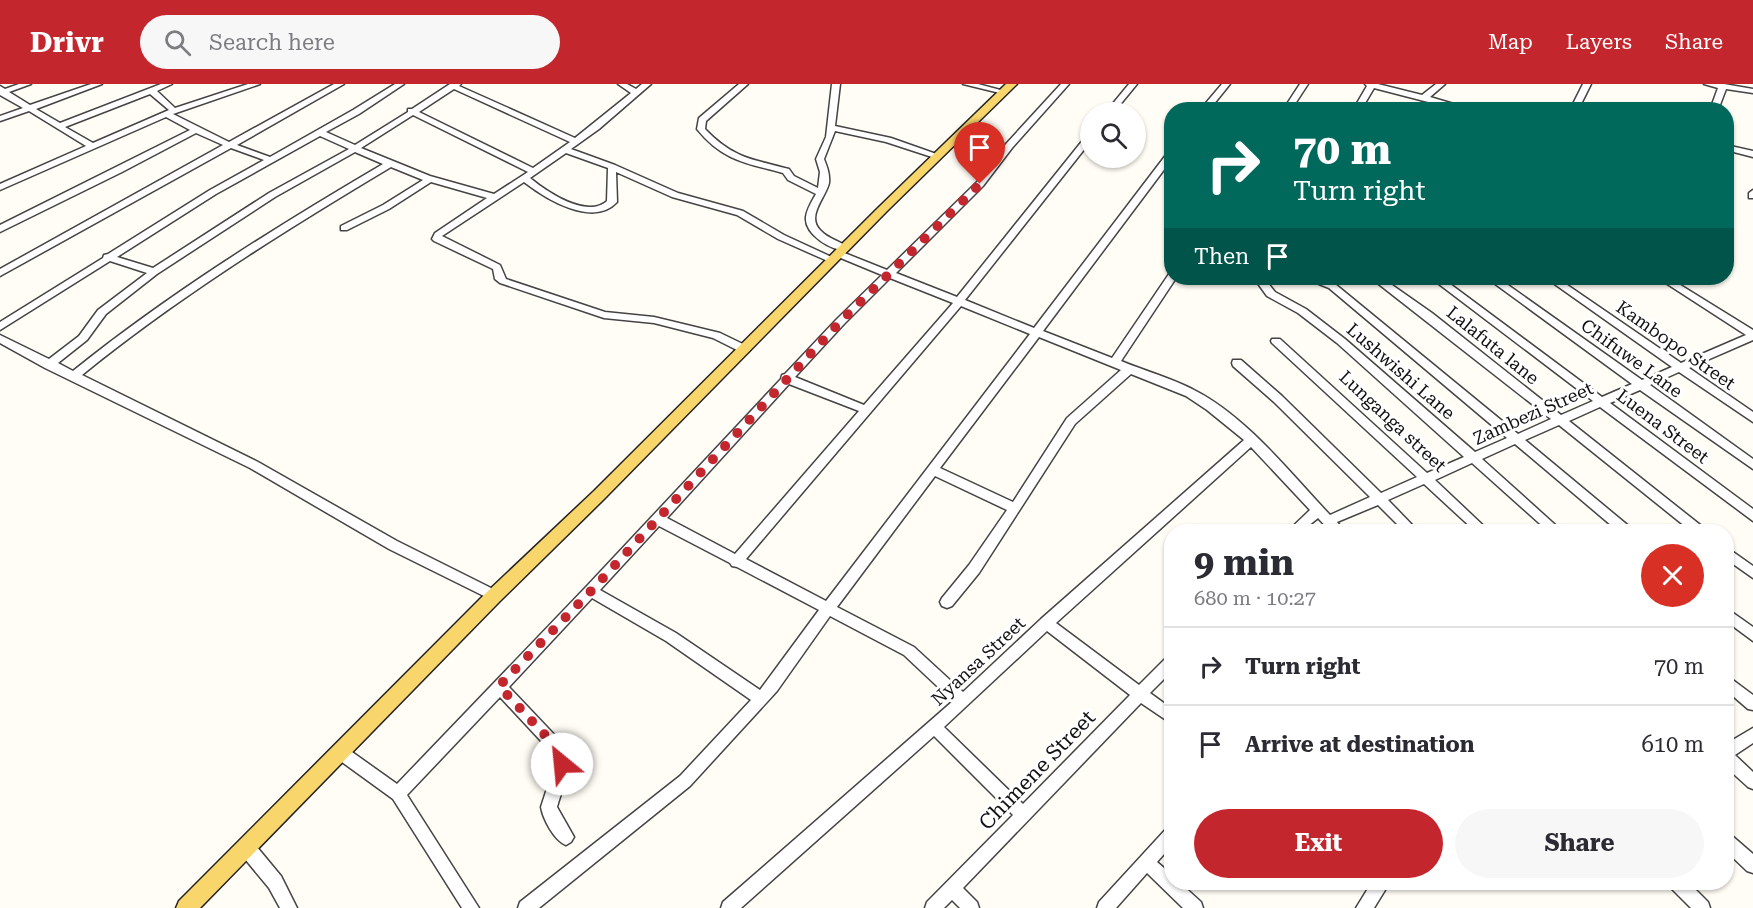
<!DOCTYPE html>
<html lang="en">
<head>
<meta charset="utf-8">
<style>
  :root { --surface:#fff; --page:#f7f7f7; --text:#2b2b33; --muted:#7c7c81; --line:#e1e1e2; --accent:#c4262e }
  body { margin:0; font-family:"Roboto Serif",serif; background:var(--page); color:var(--text); height:100vh; display:flex; flex-direction:column; font-size:22px; white-space:nowrap }
  * { box-sizing:border-box; margin:0 }
  p { font-size:20px; color:var(--muted) }
  .icon { flex:none; width:33px; height:33px; fill:none; stroke:currentColor; stroke-width:2; stroke-linecap:round; stroke-linejoin:round }
  .map { position:relative; flex:1; overflow:hidden }
  .panel { position:absolute; left:1164px; top:440px; width:570px; height:366px; display:flex; flex-direction:column; background:var(--surface); border-radius:24px; box-shadow:0 2px 4px #0004 }
  .panel>* { flex:none }
  .banner { position:absolute; left:1164px; top:18px; width:570px; height:183px; border-radius:24px; box-shadow:0 2px 4px #0004; background:#00695c; color:#fff; overflow:hidden }
  .fabs { position:absolute; left:1080px; top:18px; display:grid; gap:12px }
  .fabs a { display:grid; place-items:center; width:66px; height:66px; border-radius:50%; background:var(--surface); box-shadow:0 2px 4px #0004; font-size:30px }
  .pin { position:absolute; display:grid; place-items:center; width:51px; height:51px; color:#fff; margin:-62px -26px; border-radius:50% 50% 50% 0; rotate:-45deg; box-shadow:0 0 6px #0007 }
  .pin .icon { rotate:45deg }
  .me { position:absolute; width:66px; margin:-33px; rotate:332deg; stroke-linejoin:round; filter:drop-shadow(0 0 4px #0008) }
  .turn { display:flex; align-items:center; gap:21px; height:126px; padding:0 30px; font-size:27px }
  .turn .icon { width:78px; height:78px; stroke-width:2.5 }
  .turn b { display:block; font-size:42px; line-height:51px }
  .then { display:flex; align-items:center; height:57px; padding:0 30px; background:#0003; gap:12px; font-size:22px }
  .round { display:grid; place-items:center; flex:none; width:63px; height:63px; border-radius:32px; background:var(--page) }
  .headline { display:flex; align-items:center; justify-content:space-between; height:102px; padding:0 30px }
  h1 { font-size:36px; font-weight:700; line-height:45px }
  .action { display:flex; gap:12px; margin-top:auto; padding:12px 30px }
  .action a { flex:1; height:69px; border-radius:36px; background:var(--accent); color:#fff; font-size:24px; font-weight:700; line-height:69px; text-align:center }
  .action a+a { background:var(--page); color:var(--text) }
  ul { padding:0; list-style:none }
  li { display:flex; align-items:center; gap:18px; height:78px; padding:0 30px; border-top:2px solid var(--line) }
  li div { flex:1 }
  li b { display:block; font-size:22px }
  li em { font-style:normal }
  header { display:flex; align-items:center; gap:36px; box-sizing:border-box; height:84px; padding:0 30px; background:var(--accent); color:#fff }
  header strong { font-size:28px }
  nav { display:flex; gap:33px; margin-inline-start:auto; font-size:21px }
  .search { width:420px; height:54px; background:var(--page); display:flex; align-items:center; gap:15px; box-sizing:border-box; padding:0 21px; border-radius:33px; color:var(--muted); font-size:22px }
  .map>svg:first-child { display:block }
</style>
</head>
<body>
<header>
<strong>Drivr</strong>
<div class="search"><svg class="icon" aria-label="search" viewBox="0 0 24 24"><circle cx="10" cy="10" r="6"/><path d="M15 15l6 6"/></svg>Search here</div>
<nav><a>Map</a><a>Layers</a><a>Share</a></nav>
</header>
<div class="map">
<svg width="1753" height="824" viewBox="0 0 1753 824">
  <rect width="100%" height="100%" fill="#fffdf5"/>
  <g fill="none" stroke-linecap="round" stroke-linejoin="round">
    <g stroke="#444" stroke-width="3">
      <g id="minor">
        <path d="M19 0H31L9 8 30 21 91 0H102L36 25 60 39 161 0H172L157 7 175 24 248 0H260L173 30 229 58 334 0H344L237 61 270 73 353 26 395 0H404L359 30 326 48 355 61 408 28V25H412L450 0H461L459 2 575 54 631 9 618 0H627L636 5 642 0H651L599 45 571 65 615 81 678 109 743 127 784 151 838 176 833 179 830 178 778 155 737 131 672 113 616 88 617 118C593 144 546 115 524 98L442 152 500 181 506 195 605 228 654 233 720 249 749 263 750 266 745 270 713 254 654 239 604 234 500 199 495 195 493 185 434 157 432 155 435 149 487 114 431 98 389 125 347 146H341V142L383 121 423 96 391 83C284 147 178 213 82 291L258 378 397 457 499 508 501 512 499 516 494 517 389 465 250 384 45 284 0 259V251L49 275 79 252 98 226 147 189 110 177 0 246V238L103 174 104 171 108 170 210 106 264 76 231 64 0 192V185L223 61 196 49 122 88 0 148V141L190 46 166 33 0 106V100L86 62 29 27 0 37V32L23 24 0 11V2L5 5ZM454 5 570 58 533 84 419 28ZM150 10 169 26 93 59 65 43ZM413 31 528 88 494 110 430 92 361 64ZM320 52 349 65 269 109 153 184 117 173 216 110ZM355 68 383 80C276 143 170 209 73 287L58 279 87 256 106 230 157 190 275 113ZM566 69 608 84 607 117C587 135 547 108 530 94Z"/>
        <path d="M739 0H748L706 37 705 45C734 75 752 75 789 85L794 92 818 104 820 88 816 75 826 53 832 0H840L835 42 891 54 942 72 938 75 886 58 835 47 824 75C827 83 830 90 829 99 826 113 806 132 820 146 828 155 840 157 849 164L847 166C832 168 804 150 806 133 807 125 812 117 816 110L788 96 783 89C746 79 723 77 697 45L699 34Z"/>
        <polygon points="963,0 978,0 1008,8 1004,10"/>
        <path d="M1061 0H1069L1012 64 983 102 896 189 957 213 1087 51H1090V58L965 216 1034 244 1169 67H1172V75L1043 247 1112 274 1169 190 1172 189V194H1176L1121 277C1145 287 1171 294 1194 306 1247 333 1290 389 1330 431L1370 413 1274 318 1233 282 1232 279 1233 276H1241L1282 312 1381 409 1417 393 1272 259 1271 257 1272 255H1280L1427 389 1464 373 1337 259 1298 229 1267 212 1254 194H1264L1275 208 1306 225 1345 255 1475 368 1507 354 1329 204 1309 196 1307 194H1320L1335 200 1518 350 1551 335 1371 194H1382L1432 229 1561 331 1593 317 1431 194H1442L1602 313 1632 300 1487 194H1498L1642 296 1672 283 1546 194H1557L1681 279 1746 251 1658 194H1669L1753 246V256L1689 284 1753 328V338L1679 288 1650 301 1753 375V385L1640 306 1610 319 1753 425V437L1600 323 1569 337 1704 444 1706 447H1691L1559 341 1525 356 1631 444 1633 447H1618L1515 360 1482 375 1562 447H1548L1472 379 1435 396 1489 447H1475L1424 400 1388 416 1418 447H1404L1378 421 1337 438 1344 447H1330L1318 434 1302 447H1288L1310 426 1251 363 1056 539 1139 601 1167 573 1172 571V587L1150 609 1172 625V640L1141 619 963 804 977 818 979 824H960L952 816 944 824H925L927 818 1013 731 934 652 741 824H721L723 818 953 617 904 571 830 532 777 607 690 702 539 824H518L520 818 680 692 751 616 666 557 592 514 509 603 565 662C574 682 562 704 557 723L574 753 571 758 566 761C554 756 543 735 541 723L555 680 553 670 500 613 407 711 479 824H462L393 715 335 673 333 668 335 663 340 661 345 663 397 700 586 503 781 295 782 291 785 290 836 236 882 191 836 172V168H842L887 186 977 98 1006 60ZM890 194 953 219 864 321 795 293 844 240ZM961 222 1030 250 826 517 746 475ZM1039 253 1121 286 1067 334 1013 418 940 384ZM1131 290 1186 312 1207 326 1244 356 1041 535 963 608 914 563 837 523 935 392 1007 426 969 481 942 514 940 518 942 522 947 524 952 522 979 489 1075 340ZM789 300 859 327 735 470 667 434ZM659 442 730 479 732 482 737 483 819 526 760 606 676 549 600 506ZM1047 547 1130 611 1023 720 944 643Z"/>
        <polygon points="1129,0 1137,0 1114,28 1106,28"/>
        <polygon points="1222,0 1230,0 1209,26 1200,26"/>
        <polygon points="1300,0 1308,0 1291,26 1283,26"/>
        <polygon points="1365,0 1378,0 1422,11 1436,0 1445,0 1430,13 1474,26 1459,26 1374,4 1361,26 1353,26 1367,2"/>
        <polygon points="1583,0 1591,0 1578,26 1570,26"/>
        <polygon points="1704,0 1724,0 1753,5 1753,9 1726,5 1718,26 1710,26 1718,4"/>
        <polygon points="1726,61 1753,67 1753,73 1726,66"/>
        <polygon points="1753,106 1753,114 1749,114 1749,109"/>
        <polygon points="1726,463 1753,482 1753,494 1726,475"/>
        <polygon points="1726,524 1753,543 1753,557 1726,537"/>
        <polygon points="1726,591 1753,611 1753,626 1748,625 1726,606"/>
        <polygon points="1753,644 1753,659 1735,671 1753,688 1753,705 1748,703 1726,683 1726,660"/>
        <polygon points="1172,742 1172,761 1157,778 1172,791 1172,798 1179,798 1201,818 1203,824 1183,824 1147,789 1116,824 1097,824 1099,818 1167,744"/>
        <polygon points="1726,748 1731,751 1753,770 1753,789 1747,787 1726,767"/>
        <polygon points="246,755 252,757 281,792 297,824 280,824 269,804 240,769 238,763 240,757"/>
        <polygon points="1372,798 1390,798 1374,824 1356,824"/>
        <polygon points="1669,798 1688,798 1708,818 1710,824 1691,824 1671,804"/>
      </g>
    </g>
    <g stroke="#222" stroke-width="3">
      <polygon id="major" points="1006,0 1017,0 887,127 604,415 500,517 200,824 176,824 179,817 488,507 594,407 879,123"/>
    </g>
    <use href="#minor" fill="#fff" fill-rule="evenodd"/>
    <use href="#major" fill="#f9d66b" fill-rule="evenodd"/>
  </g>
  <g fill="none" stroke-linecap="round" stroke-linejoin="round">
    <polyline stroke="#c4262e" stroke-width="10" stroke-dasharray="0 18" points="562,680 560,667 499,602 591,507 840,238 980,100"/>
  </g>
  <g text-anchor="middle" dominant-baseline="central" stroke-width="6" stroke-linejoin="round" paint-order="stroke">
    <g font-size="18" fill="#111" stroke="#fff">
      <text transform="translate(1493 261) rotate(39)">Lalafuta lane</text>
      <text transform="translate(1676 261) rotate(35)">Kambopo Street</text>
      <text transform="translate(1632 274) rotate(36)">Chifuwe Lane</text>
      <text transform="translate(1401 287) rotate(41)">Lushwishi Lane</text>
      <text transform="translate(1533 329) rotate(-24)">Zambezi Street</text>
      <text transform="translate(1393 337) rotate(43)">Lunganga street</text>
      <text transform="translate(1663 342) rotate(37)">Luena Street</text>
      <text transform="translate(978 577) rotate(-43)">Nyansa Street</text>
    </g>
    <g font-size="21" fill="#111" stroke="#fff">
      <text transform="translate(1037 686) rotate(-46)">Chimene Street</text>
    </g>
  </g>
</svg>
<div class="fabs">
<a><svg class="icon" aria-label="search" viewBox="0 0 24 24"><circle cx="10" cy="10" r="6"/><path d="M15 15l6 6"/></svg></a>
</div>
<div class="pin" style="left:980px;top:100px;background:#d93025"><svg class="icon" aria-label="arrive" viewBox="0 0 24 24"><path d="M6 21V4h12l-3 4 3 4H6"/></svg></div>
<svg class="me" style="left:562px;top:680px" viewBox="-20 -20 40 40"><circle r="19" fill="#fff"/><path d="M0-13L10 11 0 6-10 11z" fill="#c4262e"/></svg>
<div class="banner">
<div class="turn"><svg class="icon" aria-label="right" viewBox="0 0 24 24"><path d="M7 20v-9h11M14 6l5 5-5 5"/></svg><div><b>70 m</b>Turn right</div></div>
<div class="then">Then<svg class="icon" aria-label="arrive" viewBox="0 0 24 24"><path d="M6 21V4h12l-3 4 3 4H6"/></svg></div>
</div>
<section class="panel">
<div class="headline"><div><h1>9 min</h1><p>680 m · 10:27</p></div><a class="round" style="background:#d93025;color:#fff"><svg class="icon" aria-label="close" viewBox="0 0 24 24"><path d="M6 6l12 12M18 6L6 18"/></svg></a></div>
<ul>
<li><svg class="icon" aria-label="right" viewBox="0 0 24 24"><path d="M7 20v-9h11M14 6l5 5-5 5"/></svg><div><b>Turn right</b></div><em>70 m</em></li>
<li><svg class="icon" aria-label="arrive" viewBox="0 0 24 24"><path d="M6 21V4h12l-3 4 3 4H6"/></svg><div><b>Arrive at destination</b></div><em>610 m</em></li>
</ul>
<div class="action"><a>Exit</a><a>Share</a></div>
</section>
</div>
</body>
</html>
